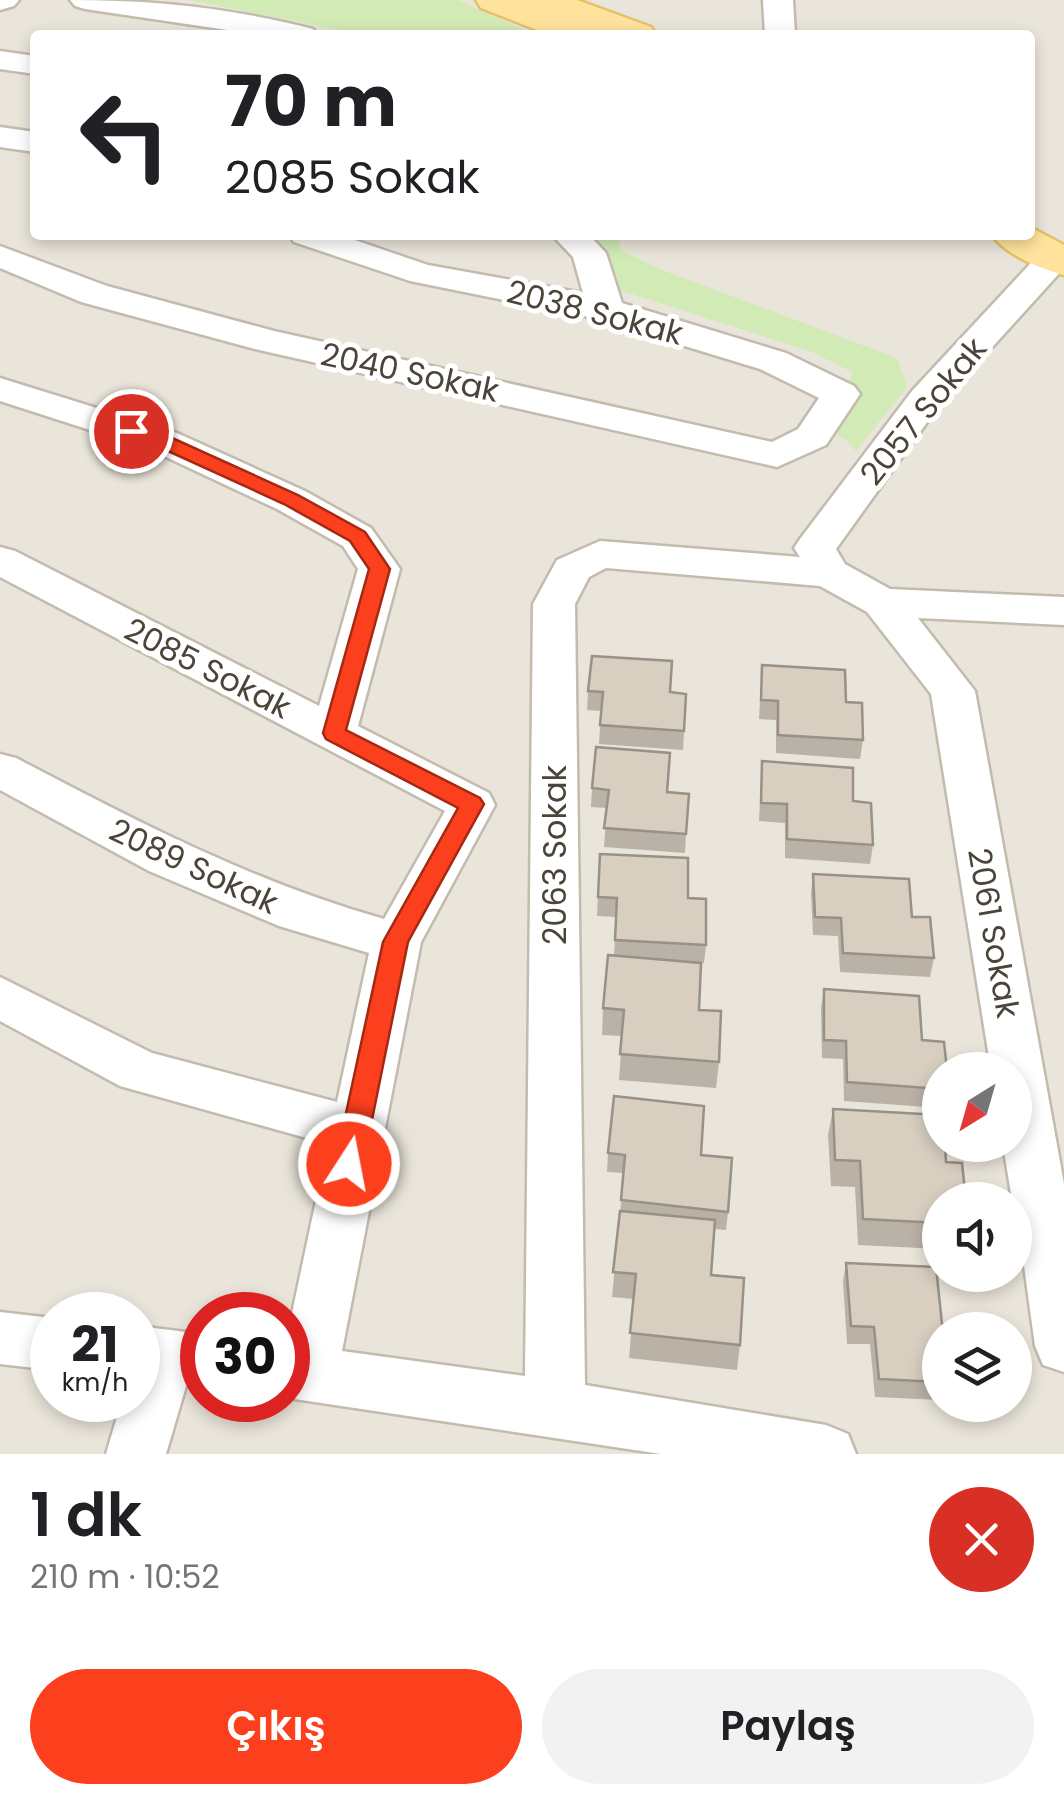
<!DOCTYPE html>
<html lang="tr">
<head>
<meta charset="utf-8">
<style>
  :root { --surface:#fff; --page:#f2f2f2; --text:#202124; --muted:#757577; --accent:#fc3f1d }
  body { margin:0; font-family:Poppins,sans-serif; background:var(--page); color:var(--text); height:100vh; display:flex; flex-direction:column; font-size:38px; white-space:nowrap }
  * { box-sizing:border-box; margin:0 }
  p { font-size:32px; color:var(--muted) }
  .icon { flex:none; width:55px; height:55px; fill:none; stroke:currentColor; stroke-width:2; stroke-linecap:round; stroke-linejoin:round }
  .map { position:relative; height:1454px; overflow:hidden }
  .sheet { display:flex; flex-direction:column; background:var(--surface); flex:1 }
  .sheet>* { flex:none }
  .top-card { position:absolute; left:30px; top:30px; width:1005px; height:210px; border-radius:10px; box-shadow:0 5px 15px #0003; background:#fff; color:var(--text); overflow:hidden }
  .needle { width:65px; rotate:217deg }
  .buttons { position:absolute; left:922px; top:1052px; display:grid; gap:20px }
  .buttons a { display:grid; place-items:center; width:110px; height:110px; border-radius:50%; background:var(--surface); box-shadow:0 5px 15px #0003; font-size:50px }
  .speed { position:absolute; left:30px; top:1292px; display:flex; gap:20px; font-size:50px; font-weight:700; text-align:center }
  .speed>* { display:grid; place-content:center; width:130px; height:130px; border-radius:50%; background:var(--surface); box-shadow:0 5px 15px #0003; line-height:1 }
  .speed small { font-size:25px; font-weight:400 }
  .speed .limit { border:15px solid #d22; background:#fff; color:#111 }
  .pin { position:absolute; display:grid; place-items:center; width:85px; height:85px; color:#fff; margin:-42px; border:5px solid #fff; border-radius:50%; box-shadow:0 2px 10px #0007 }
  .me { position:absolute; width:110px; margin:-55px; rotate:11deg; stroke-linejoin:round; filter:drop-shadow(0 0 8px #0008) }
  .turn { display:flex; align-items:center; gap:35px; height:210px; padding:0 30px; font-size:45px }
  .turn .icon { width:130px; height:130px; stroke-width:2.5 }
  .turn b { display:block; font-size:70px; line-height:85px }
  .round { display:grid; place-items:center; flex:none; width:105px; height:105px; border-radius:52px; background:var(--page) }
  .overview { display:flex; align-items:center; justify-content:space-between; height:170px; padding:0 30px }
  h1 { font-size:60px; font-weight:600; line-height:75px }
  .primary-button { display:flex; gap:20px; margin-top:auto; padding:20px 30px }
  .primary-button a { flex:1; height:115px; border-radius:60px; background:var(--accent); color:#fff; font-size:40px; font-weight:600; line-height:115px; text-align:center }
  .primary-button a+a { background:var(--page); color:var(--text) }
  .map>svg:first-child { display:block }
</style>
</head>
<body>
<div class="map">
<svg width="1064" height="1454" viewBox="0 0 1064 1454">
  <rect width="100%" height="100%" fill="#f6f3ec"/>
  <path fill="#eae5da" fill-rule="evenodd" d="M0 0H1064V1454H0ZM35 35H1030V235H35ZM940 1070H1015V1145H940ZM940 1200H1015V1275H940ZM52 1315H138V1400H52ZM202 1315H288V1400H202ZM940 1330H1015V1405H940Z"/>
  <g fill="#d2eab5">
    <polygon points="189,0 457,0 537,35 364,35"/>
    <polygon points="577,235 618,235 621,250 662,270 897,358 907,387 856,451 844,438 818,427 854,373 812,352 613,288"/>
  </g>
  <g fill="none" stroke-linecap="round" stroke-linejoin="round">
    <g stroke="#c2bbae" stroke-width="5">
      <g id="minor">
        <polygon points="0,0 19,0 14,6 0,10"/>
        <path d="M70 0C156 0 230 8 313 29L317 35H261L85 9 75 6Z"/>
        <polygon points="763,0 793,0 795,35 765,35"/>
        <polygon points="0,51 35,56 35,74 0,69"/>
        <polygon points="0,127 35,132 35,152 0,147"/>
        <polygon points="289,235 340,235 428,265 583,293 573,257 552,235 589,235 606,253 622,303 786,353 854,386 860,394 826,445 777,467 255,349 81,302 0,268 0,246 107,286 274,331 772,442 798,429 819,398 760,369 593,318 410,281 294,242"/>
        <path d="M1055 247 1064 249V268L938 407 836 549 845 564 890 589 1064 597V625L918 618 975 691 1064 1184V1372L1043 1365 1035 1346 1015 1200H1012L1003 1145H1015V1070H991L931 694 867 612 820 586 606 568 589 577 575 604 585 1385 826 1425 848 1434 856 1454H661L288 1398V1332L328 1144 120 1086 0 1021V977L152 1053 337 1102 369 953 279 926 149 871 0 790V754L16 758C136 821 253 882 384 919L445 811 0 577V547L15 551 319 706 358 569 343 546 277 509 149 449 0 401V378L177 433 305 491 371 528 400 569 358 726 489 793 495 805 421 942 342 1351 525 1376 533 604 557 560 600 541 800 557 794 548 800 539 912 391 1043 250Z"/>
        <polygon points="0,1312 52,1318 52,1370 0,1364"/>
        <polygon points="138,1326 202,1334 202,1388 186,1386 166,1454 106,1454 122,1400 138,1400"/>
      </g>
    </g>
    <g stroke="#e6c16a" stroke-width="5">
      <g id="major">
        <polygon points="476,0 577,0 651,27 656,35 604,35 592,30 591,35 550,35 481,8"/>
        <path d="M1030 227 1064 245V275C1041 269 1006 255 992 235H1030Z"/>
      </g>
    </g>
    <use href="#minor" fill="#fff" fill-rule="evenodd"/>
    <use href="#major" fill="#ffe39c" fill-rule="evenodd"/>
  </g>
  <g fill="#bab2a6">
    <polygon points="762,665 846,702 863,740 860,759 776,753 776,720 759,719"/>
    <polygon points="588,691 686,694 683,750 599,744 601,711 587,710"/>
    <polygon points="762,761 853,801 873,845 870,864 785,858 785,823 759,821"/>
    <polygon points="592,788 667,792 686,834 685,853 604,847 607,808 591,807"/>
    <polygon points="600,854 688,898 706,945 704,963 701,963 699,1010 719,1062 716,1088 619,1080 622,1036 602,1035 603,1008 614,956 616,917 597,916"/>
    <polygon points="813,874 912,917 934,958 930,977 840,972 838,936 813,935 811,893"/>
    <polygon points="824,989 922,1040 940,1070 940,1108 844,1101 843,1059 822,1058 821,1008"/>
    <polygon points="833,1109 940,1200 940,1249 858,1245 855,1187 831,1186 828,1135"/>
    <polygon points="608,1153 701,1155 728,1212 726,1230 715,1229 711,1275 740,1345 737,1370 629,1358 634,1299 612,1297 624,1173 607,1172"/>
    <polygon points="846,1263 940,1330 940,1400 875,1397 870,1344 847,1344 843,1281"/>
  </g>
  <g fill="#d8cfc1" stroke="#979187" stroke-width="2.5">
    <polygon points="592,656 672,661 670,692 686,694 684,731 600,725 603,692 588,691"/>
    <polygon points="762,665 845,670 846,702 862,703 863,740 778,735 778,701 761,700"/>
    <polygon points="596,747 670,753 667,792 689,794 686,834 604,828 609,790 592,788"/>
    <polygon points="762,761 853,768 853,801 871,803 873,845 787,839 787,804 761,803"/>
    <polygon points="600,854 688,858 688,898 706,899 706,945 615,940 617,898 598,897"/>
    <polygon points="813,874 909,879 912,917 930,917 934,958 843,953 841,918 815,917"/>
    <polygon points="608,955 701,963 699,1010 721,1011 719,1062 620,1054 624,1010 603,1008"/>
    <polygon points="824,989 919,996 922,1040 944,1042 947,1070 940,1070 940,1089 847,1082 846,1041 824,1040"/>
    <polygon points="614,1096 704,1106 701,1155 732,1158 728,1212 621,1200 625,1155 608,1153"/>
    <polygon points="833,1109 940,1115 940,1145 945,1145 946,1162 962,1163 966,1200 940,1200 940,1223 863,1219 860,1161 835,1160"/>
    <polygon points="620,1211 715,1220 711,1275 744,1278 740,1345 630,1333 636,1274 613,1272"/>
    <polygon points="846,1263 936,1267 942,1324 974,1325 974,1330 940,1330 940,1382 879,1379 874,1327 851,1326"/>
  </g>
  <polygon fill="#fc3f1d" stroke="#a42913" stroke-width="2.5" points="131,425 170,437 298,495 365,532 390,569 346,730 480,798 484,804 408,942 363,1164 359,1172 349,1175 339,1172 335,1164 383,942 458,808 326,739 323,733 369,569 350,541 284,504 157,446 124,435 121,431"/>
  <g text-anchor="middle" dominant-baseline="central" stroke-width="10" stroke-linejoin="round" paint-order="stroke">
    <g font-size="32" fill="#4b4439" stroke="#fff">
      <text transform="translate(595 312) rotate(14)">2038 Sokak</text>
      <text transform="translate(410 372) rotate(12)">2040 Sokak</text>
      <text transform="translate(923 411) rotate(-51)">2057 Sokak</text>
      <text transform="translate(208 668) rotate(27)">2085 Sokak</text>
      <text transform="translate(554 855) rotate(-90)">2063 Sokak</text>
      <text transform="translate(194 866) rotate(25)">2089 Sokak</text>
      <text transform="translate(994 933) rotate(80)">2061 Sokak</text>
    </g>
  </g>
</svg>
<div class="buttons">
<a><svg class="needle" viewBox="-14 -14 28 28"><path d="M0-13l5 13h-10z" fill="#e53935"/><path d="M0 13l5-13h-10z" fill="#757577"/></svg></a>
<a><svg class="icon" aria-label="sound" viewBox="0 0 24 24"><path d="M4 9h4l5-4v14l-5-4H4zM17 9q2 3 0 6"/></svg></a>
<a><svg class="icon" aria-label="layers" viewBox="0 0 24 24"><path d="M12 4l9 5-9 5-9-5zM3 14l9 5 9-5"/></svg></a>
</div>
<div class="speed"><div>21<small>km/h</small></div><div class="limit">30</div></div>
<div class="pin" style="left:131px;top:431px;background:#d93025"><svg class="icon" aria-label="arrive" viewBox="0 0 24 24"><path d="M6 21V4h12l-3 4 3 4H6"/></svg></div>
<svg class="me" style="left:349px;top:1164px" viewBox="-20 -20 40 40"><circle r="17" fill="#fc3f1d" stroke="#fff" stroke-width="3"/><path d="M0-11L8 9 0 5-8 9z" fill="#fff"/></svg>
<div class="top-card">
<div class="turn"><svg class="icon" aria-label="left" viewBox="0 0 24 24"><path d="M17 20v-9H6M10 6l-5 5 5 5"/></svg><div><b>70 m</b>2085 Sokak</div></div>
</div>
</div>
<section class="sheet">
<div class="overview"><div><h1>1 dk</h1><p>210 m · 10:52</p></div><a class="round" style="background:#d93025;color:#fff"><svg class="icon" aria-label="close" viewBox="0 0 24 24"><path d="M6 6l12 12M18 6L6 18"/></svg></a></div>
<div class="primary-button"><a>Çıkış</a><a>Paylaş</a></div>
</section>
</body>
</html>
